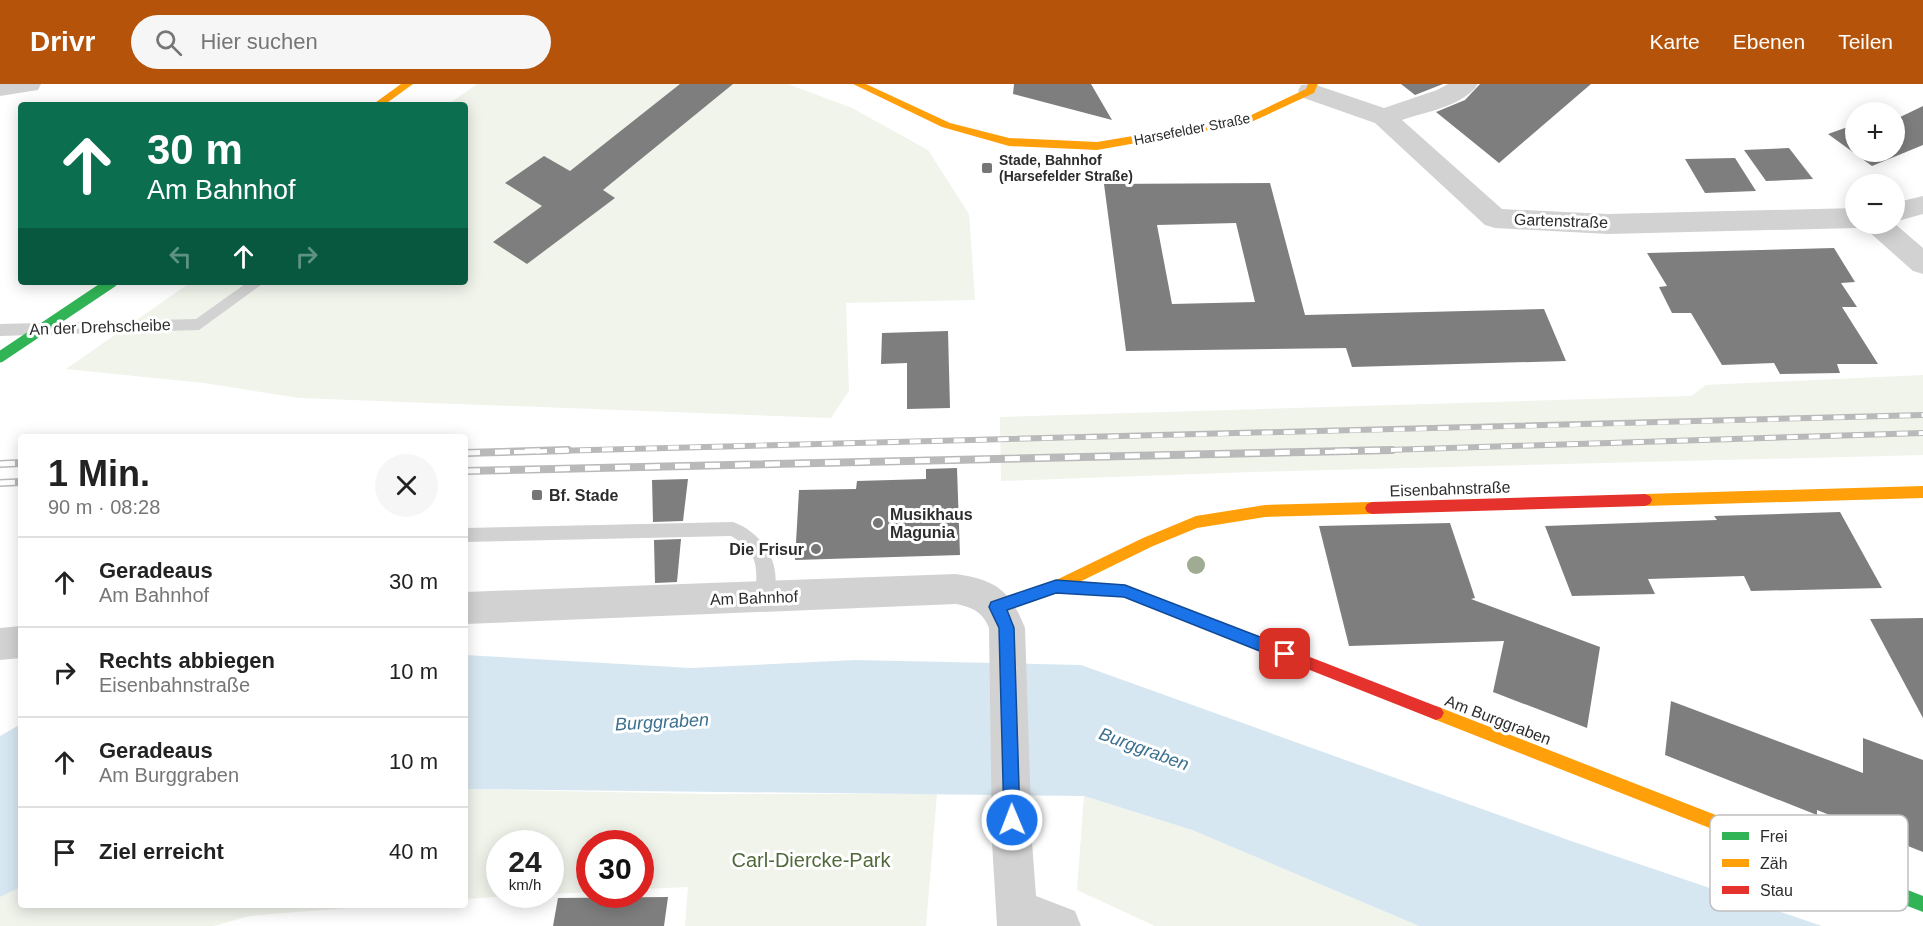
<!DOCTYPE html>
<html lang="de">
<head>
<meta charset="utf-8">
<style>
  :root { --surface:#fff; --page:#f6f6f6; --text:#222; --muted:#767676; --line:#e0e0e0; --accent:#b45309 }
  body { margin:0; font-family:Arial,sans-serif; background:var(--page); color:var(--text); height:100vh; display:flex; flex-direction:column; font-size:22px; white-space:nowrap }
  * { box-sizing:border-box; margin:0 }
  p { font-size:20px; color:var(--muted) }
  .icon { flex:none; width:33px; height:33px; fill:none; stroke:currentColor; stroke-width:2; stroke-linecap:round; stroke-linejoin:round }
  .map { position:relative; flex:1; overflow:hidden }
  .side { position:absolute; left:18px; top:350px; width:450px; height:474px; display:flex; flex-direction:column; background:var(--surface); border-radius:6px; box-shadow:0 3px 15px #0003 }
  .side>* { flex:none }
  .top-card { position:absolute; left:18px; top:18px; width:450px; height:183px; border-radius:6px; box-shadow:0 3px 15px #0003; background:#0b6e4f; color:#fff; overflow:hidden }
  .tools { position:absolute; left:1845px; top:18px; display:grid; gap:12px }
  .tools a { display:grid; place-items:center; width:60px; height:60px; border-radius:50%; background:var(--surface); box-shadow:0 3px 15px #0003; font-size:30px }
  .speed { position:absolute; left:486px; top:746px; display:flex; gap:12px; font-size:30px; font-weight:700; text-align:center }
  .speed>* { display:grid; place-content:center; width:78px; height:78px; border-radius:50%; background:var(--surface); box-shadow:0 3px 15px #0003; line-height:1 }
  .speed small { font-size:15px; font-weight:400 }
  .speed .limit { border:9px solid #d22; background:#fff; color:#111 }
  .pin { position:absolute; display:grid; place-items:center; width:51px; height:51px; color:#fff; margin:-26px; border-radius:12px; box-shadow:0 3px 9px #0006 }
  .me { position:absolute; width:66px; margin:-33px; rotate:359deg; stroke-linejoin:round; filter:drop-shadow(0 0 4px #0008) }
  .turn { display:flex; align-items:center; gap:21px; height:126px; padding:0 30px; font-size:27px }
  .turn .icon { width:78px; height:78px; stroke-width:2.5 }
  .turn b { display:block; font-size:42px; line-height:51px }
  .lanes { display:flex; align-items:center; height:57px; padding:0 30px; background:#0003; justify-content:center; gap:30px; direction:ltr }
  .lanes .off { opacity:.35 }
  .round { display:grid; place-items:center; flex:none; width:63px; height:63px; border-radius:32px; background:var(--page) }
  .summary { display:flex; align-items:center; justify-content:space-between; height:102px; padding:0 30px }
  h1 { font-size:36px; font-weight:600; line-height:45px }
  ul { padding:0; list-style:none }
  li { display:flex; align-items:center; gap:18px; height:90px; padding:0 30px; border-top:2px solid var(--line) }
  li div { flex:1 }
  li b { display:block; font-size:22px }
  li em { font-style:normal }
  header { display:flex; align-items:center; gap:36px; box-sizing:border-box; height:84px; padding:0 30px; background:var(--accent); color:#fff }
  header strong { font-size:28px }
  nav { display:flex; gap:33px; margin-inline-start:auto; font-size:21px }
  .search { width:420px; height:54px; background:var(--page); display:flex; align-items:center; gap:15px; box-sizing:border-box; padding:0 21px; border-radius:33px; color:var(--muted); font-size:22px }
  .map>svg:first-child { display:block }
</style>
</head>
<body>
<header>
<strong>Drivr</strong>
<div class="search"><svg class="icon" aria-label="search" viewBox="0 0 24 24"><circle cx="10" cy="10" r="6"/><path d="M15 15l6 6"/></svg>Hier suchen</div>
<nav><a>Karte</a><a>Ebenen</a><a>Teilen</a></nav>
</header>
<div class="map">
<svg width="1923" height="842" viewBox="0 0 1923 842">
  <rect width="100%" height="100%" fill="#fff"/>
  <g fill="#f0f4eb">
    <polygon points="477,0 788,0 852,24 928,66 969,130 975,216 846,219 849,307 831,334 299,314 204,299 66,285 191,198 465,198 465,21 447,21"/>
    <polygon points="1923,291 1923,371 1251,388 1001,397 1000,333 1691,312 1706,301"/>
    <polygon points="465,705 706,710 937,710 926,842 685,842 688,803 641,805 640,759 590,759 589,808 551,810 550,759 500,759 500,810 543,810 465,815"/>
    <polygon points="1084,712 1192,746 1419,842 1155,842 1077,806"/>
    <polygon points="21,803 21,820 384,821 249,832 214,842 0,842 0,813"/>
  </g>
  <g fill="#d7e7f1">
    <polygon points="465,571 691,584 855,576 1081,581 1571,757 1822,842 1419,842 1192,746 1084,712 465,705"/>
    <polygon points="21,640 21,803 0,813 0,652"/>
  </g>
  <g fill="#7e7e7e" fill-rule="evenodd">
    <polygon points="680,0 733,0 603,106 615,114 527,180 493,158 542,122 505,99 544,72 570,87"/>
    <polygon points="1014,0 1091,0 1112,36 1013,10"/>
    <polygon points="1401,0 1443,0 1415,11"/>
    <polygon points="1480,0 1591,0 1499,79 1436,28 1465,16"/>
    <polygon points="1923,22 1923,61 1872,82 1828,50 1856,40 1856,68 1894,68 1894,36"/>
    <polygon points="1789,64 1813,95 1766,97 1744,66"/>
    <polygon points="1735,74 1756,107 1705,109 1685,75"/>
    <path d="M1270 99 1305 231 1544 225 1566 277 1352 283 1346 264 1126 267 1104 100ZM1236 139 1255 218 1172 220 1157 141Z"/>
    <polygon points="1834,164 1855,198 1841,199 1857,223 1842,223 1878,280 1837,280 1840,289 1780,290 1774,279 1722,281 1691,229 1672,229 1659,203 1667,202 1647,169"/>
    <polygon points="948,247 950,324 907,325 907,279 881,280 882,249"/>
    <polygon points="957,384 960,471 795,476 799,406 856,405 857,397 926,395 926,385"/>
    <polygon points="688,395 683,437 653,438 652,396"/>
    <polygon points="1840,428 1882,504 1751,507 1744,492 1648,495 1655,510 1572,512 1545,442 1717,436 1714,432"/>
    <polygon points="1450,439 1475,514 1471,515 1600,563 1587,644 1493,608 1504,557 1349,562 1319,442"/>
    <polygon points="681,455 677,498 655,499 654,456"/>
    <polygon points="1923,534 1923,634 1870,535"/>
    <polygon points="1671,617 1863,689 1863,654 1923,676 1923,768 1817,726 1817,731 1665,671"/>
    <polygon points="668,813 664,842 553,842 558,814"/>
  </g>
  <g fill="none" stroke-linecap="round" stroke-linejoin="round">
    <g fill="#d2d2d2" fill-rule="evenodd">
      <polygon points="248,198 265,198 199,246 0,252 0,240 196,235"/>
      <path d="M733 438C766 450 786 486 770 520L764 522 758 520C755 513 756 508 756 500 758 476 752 464 731 452L465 458V444Z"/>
    </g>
    <g fill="#d2d2d2" fill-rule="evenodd">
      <polygon points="0,0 41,0 38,6 0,12"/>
      <path d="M1313 0 1384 24 1437 6 1448 0H1478C1464 22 1425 28 1402 36L1502 125 1608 130 1856 124V140L1894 139 1923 164V190L1913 187 1868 147 1865 141 1856 144 1608 150 1495 144 1485 141 1375 39 1301 13 1298 7 1301 1Z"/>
      <polygon points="1923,112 1923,130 1894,138 1894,119"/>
      <path d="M956 490C996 496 1010 506 1025 544L1032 758 1036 812 1075 827 1081 842H997L992 758 989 544C983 528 972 523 956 520L465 540V508Z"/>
      <polygon points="21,542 21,574 0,576 0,544"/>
    </g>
    <polygon fill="#30b455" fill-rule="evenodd" points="1826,774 1923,812 1923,828 1820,788 1818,782 1820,776"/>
    <g fill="#ff9f0a" fill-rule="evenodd">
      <polygon points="401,0 413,0 384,21 372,21"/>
      <polygon points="853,0 866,0 950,39 1009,54 1097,58 1247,33 1306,5 1308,0 1318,0 1314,9 1249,39 1097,66 1009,62 942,43"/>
      <polygon points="1923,402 1923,414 1645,422 1640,420 1638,416 1640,412 1645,410"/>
      <polygon points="1372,418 1377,420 1379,424 1377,428 1372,430 1265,433 1197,444 1153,462 1061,507 997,529 992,528 990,523 992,518 1052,498 1143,454 1196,432 1265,421"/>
      <polygon points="1436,622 1826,774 1832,776 1834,782 1832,788 1826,790 1431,634 1428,629 1431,624"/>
    </g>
    <g fill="#e5322d" fill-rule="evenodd">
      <polygon points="1645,410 1650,412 1652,416 1650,420 1645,422 1372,430 1367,428 1365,424 1367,420 1372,418"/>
      <polygon points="1058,497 1125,501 1441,624 1444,629 1441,634 1436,636 1125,513 1058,509 1053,507 1051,503 1053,499"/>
    </g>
    <g stroke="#b9b9b9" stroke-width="6">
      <g id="rail-far1">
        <path d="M514 368C983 355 1453 345 1923 331"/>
        <polyline points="1325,368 1923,349"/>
      </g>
    </g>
    <g stroke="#b9b9b9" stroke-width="8">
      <g id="rail">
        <polyline points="465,369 568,366"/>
        <polyline points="0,380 21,379"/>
        <polyline points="465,387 1392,366"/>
        <polyline points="0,399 21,398"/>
      </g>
    </g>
    <use href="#rail-far1" stroke="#fff" stroke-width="4" stroke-dasharray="11" stroke-linecap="butt"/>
    <use href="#rail" stroke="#fff" stroke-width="5" stroke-dasharray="15" stroke-linecap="butt"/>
    <polyline stroke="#30b455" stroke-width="11" points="0,273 112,198"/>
  </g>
  <circle fill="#9fac93" cx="1196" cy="481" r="9"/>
  <polygon fill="#1a73e8" stroke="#114b97" stroke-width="1.5" points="1056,496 1125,501 1291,565 1293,570 1291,575 1285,577 1124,513 1056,509 1007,526 1014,544 1020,736 1018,742 1012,744 1006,742 1004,736 999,544 989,523 991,518"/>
  <g fill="#767676" stroke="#fff" stroke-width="2">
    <rect x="981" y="78" width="12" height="12" rx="3"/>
    <rect x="531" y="405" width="12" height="12" rx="3"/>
    <circle cx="878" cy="439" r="6"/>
    <circle cx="816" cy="465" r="6"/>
  </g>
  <g text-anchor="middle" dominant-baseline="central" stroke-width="6" stroke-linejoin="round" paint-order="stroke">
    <g font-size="14" fill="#2d2d2d" stroke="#fff">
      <text transform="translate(1192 45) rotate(-11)">Harsefelder Straße</text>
    </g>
    <g font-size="14" font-weight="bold" fill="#2d2d2d" stroke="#fff" text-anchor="start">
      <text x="999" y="76">Stade, Bahnhof<tspan x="999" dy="16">(Harsefelder Straße)</tspan></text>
    </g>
    <g font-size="16" fill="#2d2d2d" stroke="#fff">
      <text transform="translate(1561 137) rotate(2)">Gartenstraße</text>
      <text transform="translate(100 243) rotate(-2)">An der Drehscheibe</text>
      <text transform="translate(1450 405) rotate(-2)">Eisenbahnstraße</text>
      <text transform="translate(754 514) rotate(-2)">Am Bahnhof</text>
      <text transform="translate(1498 636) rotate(21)">Am Burggraben</text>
    </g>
    <g font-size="16" font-weight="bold" fill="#2d2d2d" stroke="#fff" text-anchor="start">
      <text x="549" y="411">Bf. Stade</text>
      <text x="890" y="430">Musikhaus<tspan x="890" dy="18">Magunia</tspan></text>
      <text x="804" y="465" text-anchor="end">Die Frisur</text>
    </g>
    <g font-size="18" font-style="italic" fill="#3b708f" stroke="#fff">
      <text transform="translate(662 638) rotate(-3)">Burggraben</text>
      <text transform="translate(1144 665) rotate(20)">Burggraben</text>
    </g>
    <g font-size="20" fill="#51693a" stroke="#fff">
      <text x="811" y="776">Carl-Diercke-Park</text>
    </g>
  </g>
  <rect x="1710" y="731" width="198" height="96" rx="9" fill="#fff" stroke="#c0c0c0" stroke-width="1.5"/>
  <rect x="1722" y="748" width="27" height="8" fill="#30b455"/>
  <rect x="1722" y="775" width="27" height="8" fill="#ff9f0a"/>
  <rect x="1722" y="802" width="27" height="8" fill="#e5322d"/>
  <g font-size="16" fill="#2d2d2d">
    <text x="1760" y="758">Frei</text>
    <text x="1760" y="785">Zäh</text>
    <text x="1760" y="812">Stau</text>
  </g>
</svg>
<div class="tools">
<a>+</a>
<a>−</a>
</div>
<div class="speed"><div>24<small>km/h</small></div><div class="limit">30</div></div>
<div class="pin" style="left:1285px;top:570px;background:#d93025"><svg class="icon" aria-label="arrive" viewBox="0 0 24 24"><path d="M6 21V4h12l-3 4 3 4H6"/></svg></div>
<svg class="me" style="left:1012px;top:736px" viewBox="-20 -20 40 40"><circle r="17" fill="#1a73e8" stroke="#fff" stroke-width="3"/><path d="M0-11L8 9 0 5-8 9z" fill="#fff"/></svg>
<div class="top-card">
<div class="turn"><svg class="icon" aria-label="ahead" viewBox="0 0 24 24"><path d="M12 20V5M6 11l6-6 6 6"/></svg><div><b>30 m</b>Am Bahnhof</div></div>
<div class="lanes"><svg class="icon off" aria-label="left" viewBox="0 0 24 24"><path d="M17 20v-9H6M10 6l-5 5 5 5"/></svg><svg class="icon" aria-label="ahead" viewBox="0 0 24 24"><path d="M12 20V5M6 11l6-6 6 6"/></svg><svg class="icon off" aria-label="right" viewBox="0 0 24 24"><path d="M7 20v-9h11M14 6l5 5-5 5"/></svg></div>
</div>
<section class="side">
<div class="summary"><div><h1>1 Min.</h1><p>90 m · 08:28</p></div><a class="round"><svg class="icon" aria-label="close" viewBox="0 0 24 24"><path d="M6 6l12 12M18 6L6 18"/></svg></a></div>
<ul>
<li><svg class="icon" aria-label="ahead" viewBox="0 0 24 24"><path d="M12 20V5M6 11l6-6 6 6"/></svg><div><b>Geradeaus</b><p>Am Bahnhof</p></div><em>30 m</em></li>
<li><svg class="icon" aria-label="right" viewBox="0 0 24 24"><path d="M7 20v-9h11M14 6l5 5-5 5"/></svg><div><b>Rechts abbiegen</b><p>Eisenbahnstraße</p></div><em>10 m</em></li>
<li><svg class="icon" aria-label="ahead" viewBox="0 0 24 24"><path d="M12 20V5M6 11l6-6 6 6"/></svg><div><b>Geradeaus</b><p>Am Burggraben</p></div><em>10 m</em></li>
<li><svg class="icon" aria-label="arrive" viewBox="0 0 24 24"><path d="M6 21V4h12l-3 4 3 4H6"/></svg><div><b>Ziel erreicht</b></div><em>40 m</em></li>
</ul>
</section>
</div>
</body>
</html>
